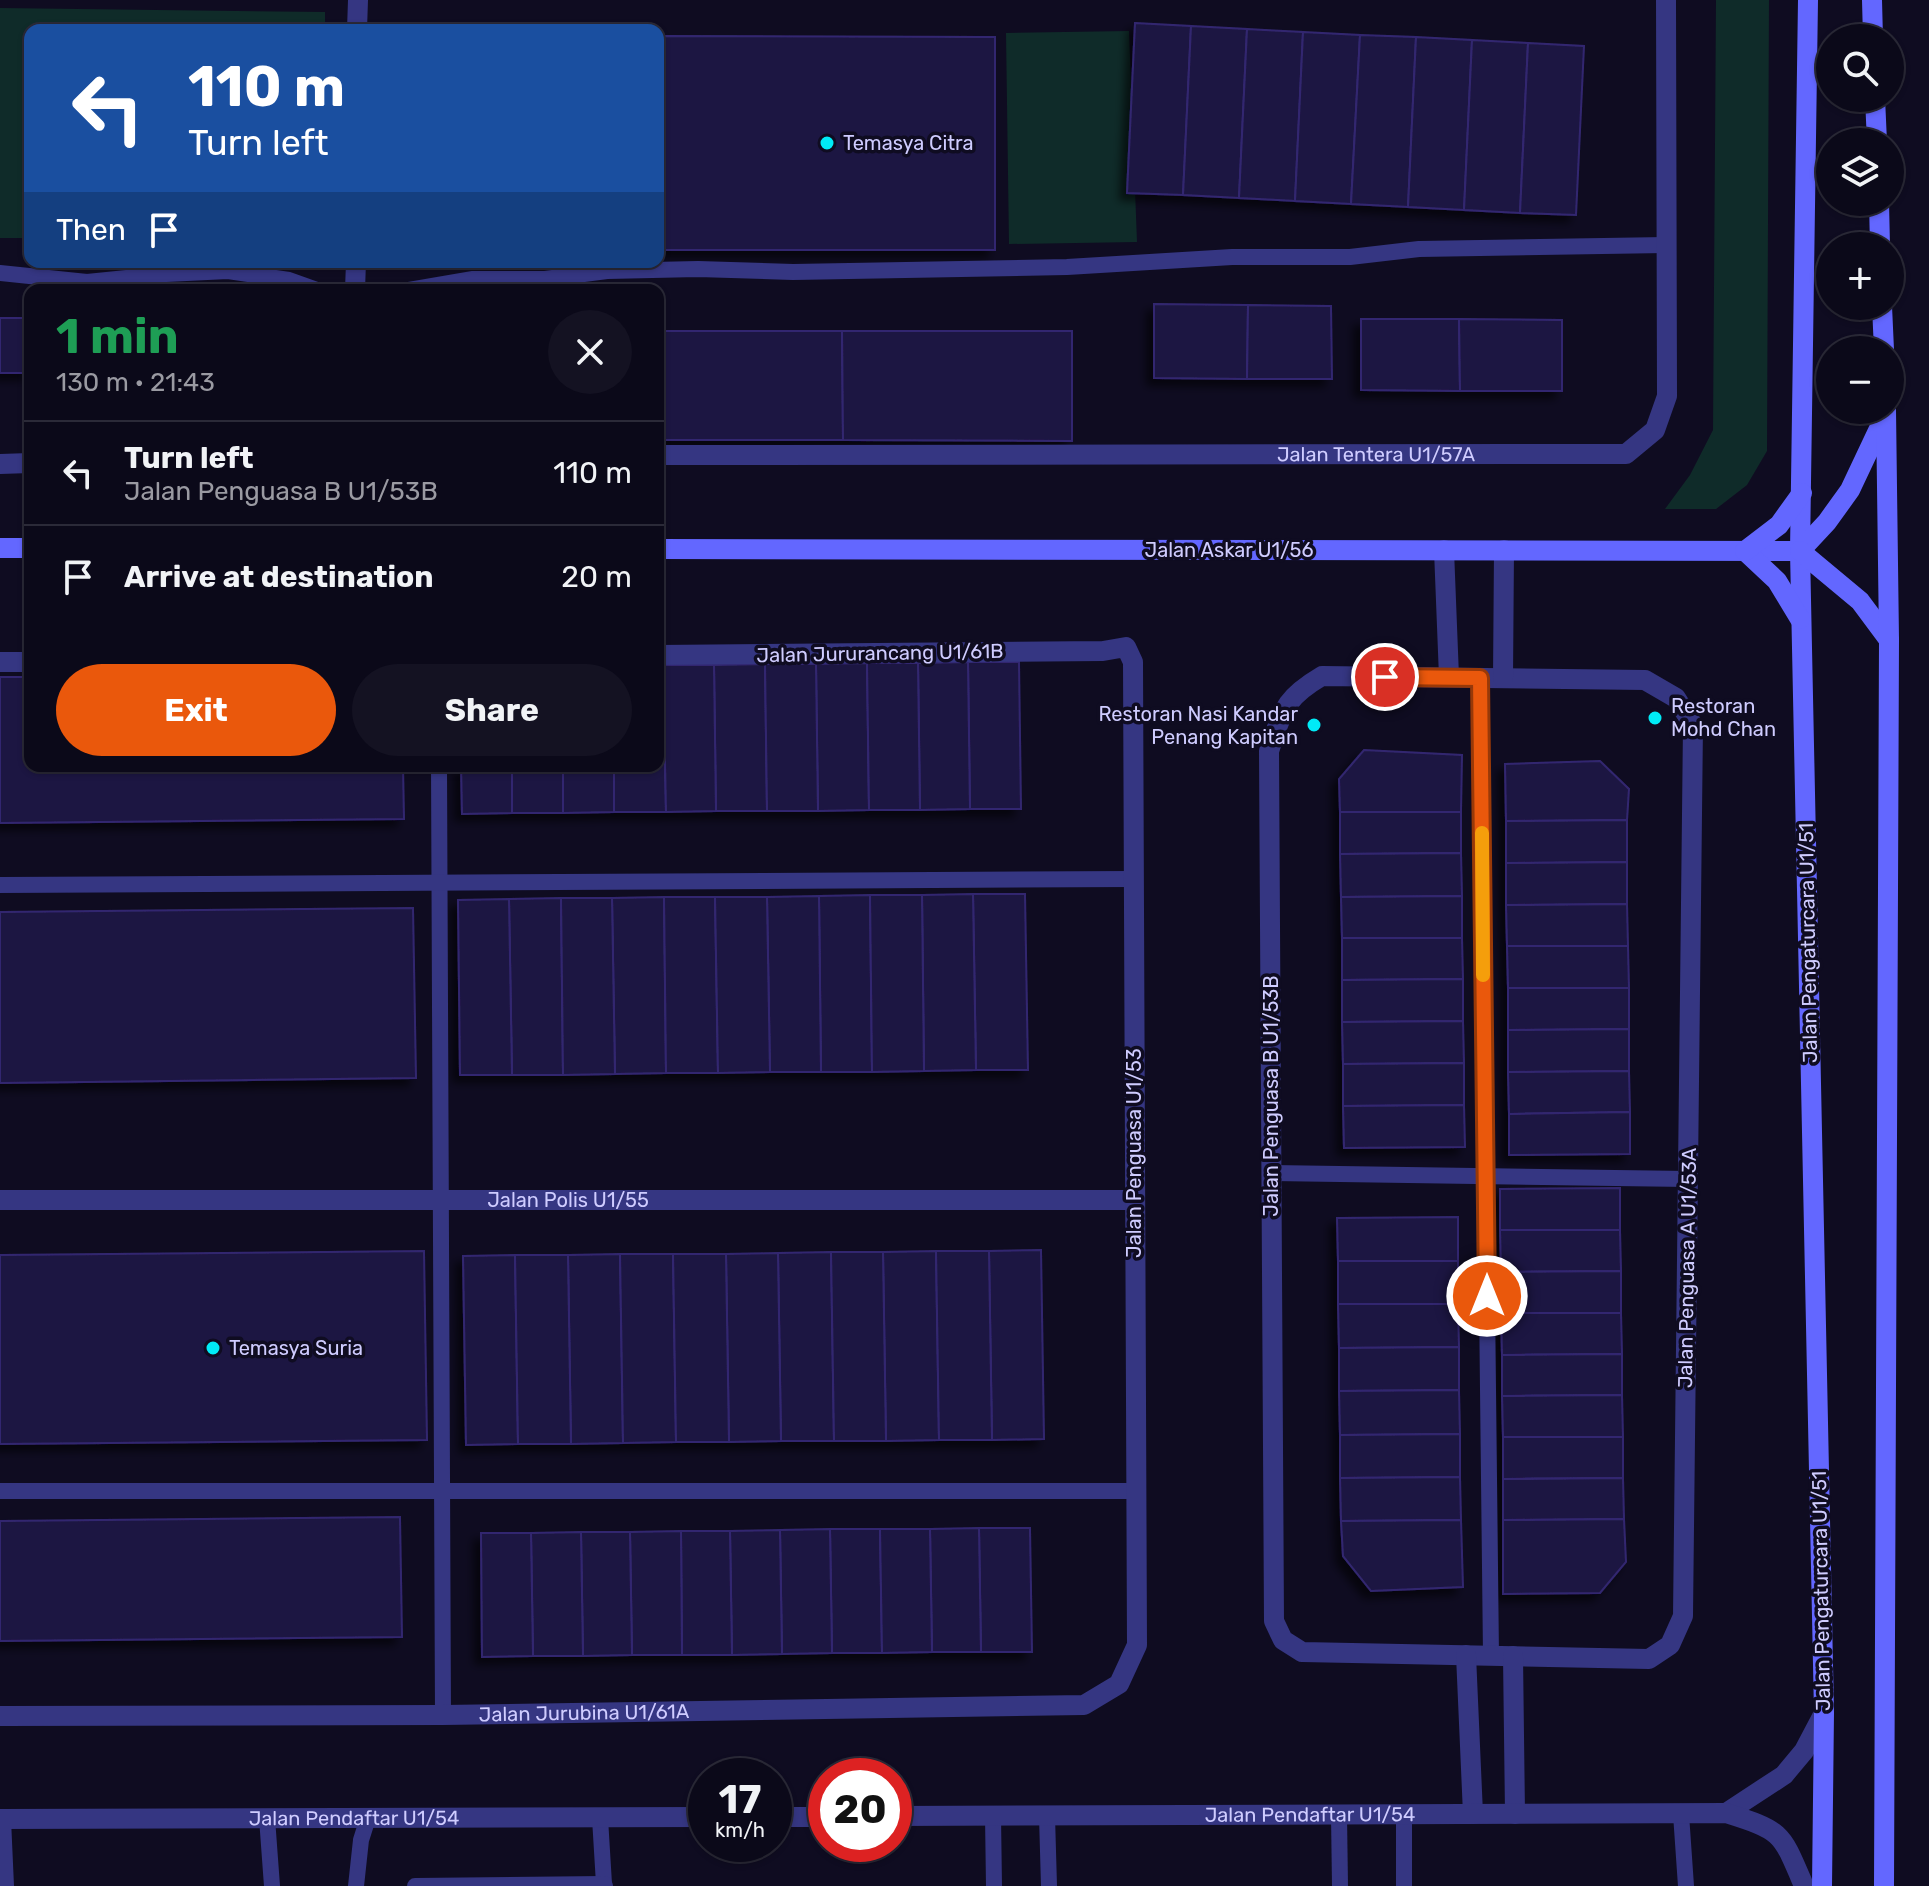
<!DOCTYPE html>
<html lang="en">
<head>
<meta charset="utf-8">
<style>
  :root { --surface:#0b0919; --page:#141222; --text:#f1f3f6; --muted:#9a9aa2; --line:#2b2a38; --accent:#ea580c }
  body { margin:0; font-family:Rubik,sans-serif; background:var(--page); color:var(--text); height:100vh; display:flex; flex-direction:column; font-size:30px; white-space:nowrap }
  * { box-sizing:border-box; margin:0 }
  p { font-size:26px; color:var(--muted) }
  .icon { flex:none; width:44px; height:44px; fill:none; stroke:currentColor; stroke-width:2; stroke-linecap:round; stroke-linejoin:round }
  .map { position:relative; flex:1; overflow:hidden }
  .panel { position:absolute; left:24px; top:284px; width:640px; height:488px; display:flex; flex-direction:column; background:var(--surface); border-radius:16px; box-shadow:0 2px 6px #0004,0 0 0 2px var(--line) }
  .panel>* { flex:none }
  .top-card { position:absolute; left:24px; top:24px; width:640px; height:244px; border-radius:16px; box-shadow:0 2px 6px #0004,0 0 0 2px var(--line); background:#1a4fa0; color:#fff; overflow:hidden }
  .fabs { position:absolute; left:1816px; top:24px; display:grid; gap:16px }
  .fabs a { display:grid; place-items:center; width:88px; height:88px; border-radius:50%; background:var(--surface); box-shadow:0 2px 6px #0004,0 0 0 2px var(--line); font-size:40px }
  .speed { position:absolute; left:688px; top:1758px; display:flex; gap:16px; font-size:40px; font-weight:700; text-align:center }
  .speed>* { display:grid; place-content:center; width:104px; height:104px; border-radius:50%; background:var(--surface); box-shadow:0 2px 6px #0004,0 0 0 2px var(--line); line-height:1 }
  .speed small { font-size:20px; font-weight:400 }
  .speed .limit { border:12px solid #d22; background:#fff; color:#111 }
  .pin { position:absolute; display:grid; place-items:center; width:68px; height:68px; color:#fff; margin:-34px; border:4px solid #fff; border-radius:50%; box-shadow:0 2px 8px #0007 }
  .me { position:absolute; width:88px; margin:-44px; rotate:0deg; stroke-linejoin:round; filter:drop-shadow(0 0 6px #0008) }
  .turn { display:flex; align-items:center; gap:28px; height:168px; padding:0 32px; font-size:36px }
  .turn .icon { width:104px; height:104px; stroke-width:2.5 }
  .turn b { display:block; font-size:56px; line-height:68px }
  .then { display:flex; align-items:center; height:76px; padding:0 32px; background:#0003; gap:16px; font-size:30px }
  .round { display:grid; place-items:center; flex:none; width:84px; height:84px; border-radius:42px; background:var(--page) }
  .summary { display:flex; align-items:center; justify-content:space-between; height:136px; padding:0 32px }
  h1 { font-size:48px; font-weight:700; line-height:60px; color:#1e9e55 }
  .action { display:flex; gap:16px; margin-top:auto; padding:16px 32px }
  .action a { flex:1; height:92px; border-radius:48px; background:var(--accent); color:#fff; font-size:32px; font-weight:700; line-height:92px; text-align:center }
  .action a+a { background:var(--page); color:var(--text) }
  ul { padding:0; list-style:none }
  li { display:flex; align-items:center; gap:24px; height:104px; padding:0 32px; border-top:2px solid var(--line) }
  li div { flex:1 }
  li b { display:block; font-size:30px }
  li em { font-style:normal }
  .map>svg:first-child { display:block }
</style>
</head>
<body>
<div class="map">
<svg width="1929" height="1886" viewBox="0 0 1929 1886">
  <defs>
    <filter id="shadow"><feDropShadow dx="-7" dy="7" stdDeviation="4" flood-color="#0009"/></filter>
  </defs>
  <rect width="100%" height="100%" fill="#0f0c21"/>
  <g fill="#0f2b29">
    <polygon points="1716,0 1769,0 1767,451 1747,485 1716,509 1665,509 1690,475 1713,430"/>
    <polygon points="0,8 325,12 325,30 30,30 30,238 0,238"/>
    <polygon points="1129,31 1137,242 1009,244 1006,33"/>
  </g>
  <g fill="#1e1743" stroke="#332870" stroke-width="2" filter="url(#shadow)">
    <polygon points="1135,23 1191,26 1183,195 1127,193"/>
    <polygon points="1191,26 1247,29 1239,198 1183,195"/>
    <polygon points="1247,29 1303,32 1295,201 1239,198"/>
    <polygon points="1303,32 1360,35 1351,204 1295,201"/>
    <polygon points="1360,35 1416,37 1408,207 1351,204"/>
    <polygon points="658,36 995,37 995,250 658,250"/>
    <polygon points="1416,37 1472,40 1464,210 1408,207"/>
    <polygon points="1472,40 1528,43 1520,213 1464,210"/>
    <polygon points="1528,43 1584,46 1576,215 1520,213"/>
    <polygon points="1154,304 1248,305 1247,379 1154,378"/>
    <polygon points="1248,305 1331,306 1332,379 1247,379"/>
    <rect x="0" y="318" width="30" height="55"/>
    <polygon points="1361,319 1459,319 1460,391 1361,390"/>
    <polygon points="1459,319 1562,320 1562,391 1460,391"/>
    <polygon points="658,331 842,331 843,440 658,440"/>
    <polygon points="842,331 1072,331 1072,441 843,440"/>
    <polygon points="968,662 1019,662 1021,809 970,809"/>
    <polygon points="968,662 970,809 920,810 918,663"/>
    <polygon points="867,663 869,810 818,811 816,664"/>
    <polygon points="867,663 918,663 920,810 869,810"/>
    <polygon points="765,664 767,811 716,811 714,665"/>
    <polygon points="765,664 816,664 818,811 767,811"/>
    <polygon points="663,665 666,812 614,812 614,766 658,766 658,666"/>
    <polygon points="663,665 714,665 716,811 666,812"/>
    <polygon points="0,677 30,677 30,766 403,766 404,819 0,823"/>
    <polygon points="1364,750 1462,755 1461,812 1340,812 1339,779"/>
    <polygon points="1600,761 1629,789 1627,820 1506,821 1505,764"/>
    <polygon points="461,766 512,766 512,813 462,814"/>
    <rect x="512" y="766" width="51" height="47"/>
    <polygon points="563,766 614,766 614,812 563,813"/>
    <polygon points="1340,812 1461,812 1461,853 1340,854"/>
    <polygon points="1627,820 1627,862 1506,863 1506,821"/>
    <polygon points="1461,853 1462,896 1341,897 1340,854"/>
    <polygon points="1627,862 1627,904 1506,905 1506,863"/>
    <polygon points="973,894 1025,894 1028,1070 976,1070"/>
    <polygon points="973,894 976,1070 924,1071 922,895"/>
    <polygon points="870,895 872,1072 821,1072 819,896"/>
    <polygon points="870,895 922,895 924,1071 872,1072"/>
    <polygon points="819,896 821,1072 770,1072 767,897"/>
    <polygon points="1462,896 1462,938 1342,938 1341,897"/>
    <polygon points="664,897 666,1073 615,1074 612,898"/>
    <polygon points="664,897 715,897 718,1073 666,1073"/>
    <polygon points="715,897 767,897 770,1072 718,1073"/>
    <polygon points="561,898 563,1075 512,1075 509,899"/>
    <polygon points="561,898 612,898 615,1074 563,1075"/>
    <polygon points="509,899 512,1075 460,1075 458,900"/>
    <polygon points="1627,904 1628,946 1507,946 1506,905"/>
    <polygon points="413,908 416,1078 0,1083 0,912"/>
    <polygon points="1342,938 1462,938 1463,979 1342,980"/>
    <polygon points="1507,946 1628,946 1629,988 1508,988"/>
    <polygon points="1463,979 1463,1021 1342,1022 1342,980"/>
    <polygon points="1508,988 1629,988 1629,1029 1508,1030"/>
    <polygon points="1463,1021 1464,1063 1343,1064 1342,1022"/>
    <polygon points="1629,1029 1629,1071 1508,1072 1508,1030"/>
    <polygon points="1464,1063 1464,1105 1343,1106 1343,1064"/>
    <polygon points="1629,1071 1630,1112 1509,1114 1508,1072"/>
    <polygon points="1464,1105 1465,1147 1344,1148 1343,1106"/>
    <polygon points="1630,1112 1630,1154 1509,1155 1509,1114"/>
    <polygon points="1620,1188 1620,1230 1500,1230 1500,1189"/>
    <polygon points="1458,1217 1458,1261 1338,1261 1337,1218"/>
    <polygon points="1500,1230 1620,1230 1621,1271 1501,1272"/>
    <polygon points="1041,1250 1044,1439 992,1440 989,1251"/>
    <polygon points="424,1251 427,1440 0,1444 0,1255"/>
    <polygon points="936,1251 939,1440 886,1441 883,1252"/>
    <polygon points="936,1251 989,1251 992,1440 939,1440"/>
    <polygon points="831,1252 834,1441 781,1441 778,1253"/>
    <polygon points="831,1252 883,1252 886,1441 834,1441"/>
    <polygon points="778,1253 781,1441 729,1442 726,1254"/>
    <polygon points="620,1254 623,1443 571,1444 568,1255"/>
    <polygon points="620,1254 673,1254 676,1442 623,1443"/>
    <polygon points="673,1254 726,1254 729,1442 676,1442"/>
    <polygon points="515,1255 518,1444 466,1445 463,1256"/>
    <polygon points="515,1255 568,1255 571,1444 518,1444"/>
    <rect x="1338" y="1261" width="120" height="43"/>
    <polygon points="1621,1271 1621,1313 1501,1313 1501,1272"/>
    <polygon points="1338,1304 1458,1304 1459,1347 1339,1348"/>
    <polygon points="1501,1313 1621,1313 1622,1354 1502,1355"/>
    <polygon points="1459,1347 1459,1390 1339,1391 1339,1348"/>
    <polygon points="1622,1354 1622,1395 1502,1396 1502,1355"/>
    <polygon points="1459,1390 1460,1434 1340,1435 1339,1391"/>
    <polygon points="1622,1395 1623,1437 1503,1437 1502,1396"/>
    <polygon points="1460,1434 1460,1477 1340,1478 1340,1435"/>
    <polygon points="1503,1437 1623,1437 1623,1478 1503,1479"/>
    <polygon points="1460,1477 1461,1520 1341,1521 1340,1478"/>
    <polygon points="1623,1478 1624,1519 1503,1520 1503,1479"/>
    <polygon points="400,1517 402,1637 0,1641 0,1521"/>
    <polygon points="1624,1519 1626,1562 1600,1593 1503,1594 1503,1520"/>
    <polygon points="1461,1520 1463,1587 1371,1591 1343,1556 1341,1521"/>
    <polygon points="979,1528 1030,1528 1032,1652 981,1652"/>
    <polygon points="979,1528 981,1652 932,1652 930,1529"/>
    <polygon points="830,1529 880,1529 882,1653 832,1653"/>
    <polygon points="830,1529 832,1653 782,1654 780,1530"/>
    <polygon points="880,1529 930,1529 932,1652 882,1653"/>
    <polygon points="780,1530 782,1654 732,1655 730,1531"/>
    <polygon points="681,1531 730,1531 732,1655 682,1655"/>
    <polygon points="681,1531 682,1655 632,1655 630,1532"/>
    <polygon points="581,1532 630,1532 632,1655 583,1656"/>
    <polygon points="581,1532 583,1656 533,1656 531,1533"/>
    <polygon points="481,1533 531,1533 533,1656 482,1657"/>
  </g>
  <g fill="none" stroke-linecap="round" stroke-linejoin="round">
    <g stroke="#353682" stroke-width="16">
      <polyline points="0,273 87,282 166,274 228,271 289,280 317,290"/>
      <polyline points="409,290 473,279 545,279 607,271 698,269 793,272 1067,267 1232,257 1350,257 1419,249 1666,245"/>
      <polyline points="1480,678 1491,1656"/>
      <polyline points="439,766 443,1715"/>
      <polyline points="0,885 1133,879"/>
      <polyline points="1272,1173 1688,1179"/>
      <polyline points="0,1491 1136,1491"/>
      <polyline points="1681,1814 1686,1886"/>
      <polyline points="1339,1815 1340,1886"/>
      <polyline points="1404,1815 1404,1886"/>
      <polyline points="993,1816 994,1886"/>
      <polyline points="1047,1816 1049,1886"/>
      <polyline points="267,1818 272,1886"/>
      <polyline points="600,1818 604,1884"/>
      <polyline points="3,1819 6,1886"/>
      <polyline points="356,1886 361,1840 368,1818"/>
      <polyline points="415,1886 604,1884 605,1886"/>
    </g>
    <g stroke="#353682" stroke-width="20">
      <polyline points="357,30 358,0"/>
      <polyline points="355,290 356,262"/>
      <path id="s1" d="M658 455 1626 454 1655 430 1667 396 1666 0"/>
      <polyline points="0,464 30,463"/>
      <polyline points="1444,550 1449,677"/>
      <polyline points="0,662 30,662"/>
      <path d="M1322 676 1645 680 1676 698 1693 725 1683 1616 1670 1645 1649 1659 1302 1652 1283 1640 1274 1621 1269 751C1283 711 1283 699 1322 676Z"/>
      <polyline points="1503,678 1504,550"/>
      <path id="s2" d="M0 1200H1135"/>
      <polyline points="1466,1655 1473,1814"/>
      <polyline points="1513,1656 1515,1814"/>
      <path id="s3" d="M0 1716 443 1715 1084 1705 1119 1684 1137 1645 1133 662 1126 647 1103 651 658 655"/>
      <polyline points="1726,1813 1784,1775 1804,1751 1824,1713"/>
      <path id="s4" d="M894 1816 1726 1813C1783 1831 1781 1832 1804 1886"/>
      <polyline points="774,1817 826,1817"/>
      <path id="s5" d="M0 1819 706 1817"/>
    </g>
    <g stroke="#6367ff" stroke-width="20">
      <polyline points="1808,0 1800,551 1824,1713 1822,1886"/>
      <polyline points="1872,0 1873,38"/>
      <polyline points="1875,98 1877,142"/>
      <polyline points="1879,202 1880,246"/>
      <polyline points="1882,306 1884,350"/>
      <polyline points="0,548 30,548"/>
      <polyline points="658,549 1800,551"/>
      <polyline points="1745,551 1777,581 1800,619"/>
      <polyline points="1745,551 1779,525 1802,493"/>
      <polyline points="1800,551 1827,522 1850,490 1884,418"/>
      <polyline points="1800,551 1860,601 1889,640"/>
      <polyline points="1884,1886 1889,640 1886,410"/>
    </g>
  </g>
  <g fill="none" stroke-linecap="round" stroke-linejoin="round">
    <g stroke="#983908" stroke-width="20">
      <polyline id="route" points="1385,677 1480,678 1487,1296"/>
    </g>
    <use href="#route" stroke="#ea580c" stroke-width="14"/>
    <polyline stroke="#f59e0b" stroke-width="14" points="1482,833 1483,975"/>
  </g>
  <g fill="#00ebf7" stroke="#0f0c21" stroke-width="3">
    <circle cx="827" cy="143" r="8"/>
    <circle cx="1655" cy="718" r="8"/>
    <circle cx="1314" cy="725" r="8"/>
    <circle cx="213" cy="1348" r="8"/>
  </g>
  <g text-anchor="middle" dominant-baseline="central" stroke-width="7" stroke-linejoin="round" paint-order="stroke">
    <g font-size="20" fill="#cfccff" stroke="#0f0c21" text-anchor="start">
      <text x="843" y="143">Temasya Citra</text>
      <text x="1671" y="706">Restoran<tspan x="1671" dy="23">Mohd Chan</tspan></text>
      <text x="1298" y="714" text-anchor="end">Restoran Nasi Kandar<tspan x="1298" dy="23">Penang Kapitan</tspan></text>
      <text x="229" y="1348">Temasya Suria</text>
    </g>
    <g font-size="20" fill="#cfccff" stroke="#0f0c21">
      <text stroke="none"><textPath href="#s1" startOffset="718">Jalan Tentera U1/57A</textPath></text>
      <text x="1229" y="550">Jalan Askar U1/56</text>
      <text transform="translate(880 653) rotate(-1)">Jalan Jururancang U1/61B</text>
      <text transform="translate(1808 943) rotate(-91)">Jalan Pengaturcara U1/51</text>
      <text transform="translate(1271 1096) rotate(-90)">Jalan Penguasa B U1/53B</text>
      <text transform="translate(1134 1153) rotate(-90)">Jalan Penguasa U1/53</text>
      <text stroke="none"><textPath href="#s2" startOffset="568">Jalan Polis U1/55</textPath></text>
      <text transform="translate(1687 1268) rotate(-89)">Jalan Penguasa A U1/53A</text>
      <text transform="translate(1821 1591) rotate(-91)">Jalan Pengaturcara U1/51</text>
      <text stroke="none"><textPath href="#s3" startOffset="584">Jalan Jurubina U1/61A</textPath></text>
      <text stroke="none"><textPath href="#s4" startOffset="416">Jalan Pendaftar U1/54</textPath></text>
      <text stroke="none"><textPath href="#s5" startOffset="354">Jalan Pendaftar U1/54</textPath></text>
    </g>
  </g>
</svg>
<div class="fabs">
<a><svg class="icon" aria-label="search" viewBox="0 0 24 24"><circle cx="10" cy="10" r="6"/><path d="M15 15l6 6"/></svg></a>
<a><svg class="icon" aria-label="layers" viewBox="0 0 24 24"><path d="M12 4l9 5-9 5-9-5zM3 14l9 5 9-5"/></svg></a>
<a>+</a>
<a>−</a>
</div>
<div class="speed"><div>17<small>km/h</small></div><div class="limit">20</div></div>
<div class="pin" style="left:1385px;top:677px;background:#d93025"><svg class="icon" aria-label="arrive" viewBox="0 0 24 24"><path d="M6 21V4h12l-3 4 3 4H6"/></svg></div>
<svg class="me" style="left:1487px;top:1296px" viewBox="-20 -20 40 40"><circle r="17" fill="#ea580c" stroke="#fff" stroke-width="3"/><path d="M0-11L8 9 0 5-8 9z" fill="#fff"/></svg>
<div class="top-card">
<div class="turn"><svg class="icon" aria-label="left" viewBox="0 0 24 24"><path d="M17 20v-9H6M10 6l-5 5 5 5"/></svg><div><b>110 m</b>Turn left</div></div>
<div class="then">Then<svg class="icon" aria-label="arrive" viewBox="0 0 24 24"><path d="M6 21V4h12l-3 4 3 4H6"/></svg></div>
</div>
<section class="panel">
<div class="summary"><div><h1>1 min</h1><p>130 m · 21:43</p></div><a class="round"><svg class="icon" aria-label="close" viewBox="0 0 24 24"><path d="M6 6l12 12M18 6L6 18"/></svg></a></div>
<ul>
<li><svg class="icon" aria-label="left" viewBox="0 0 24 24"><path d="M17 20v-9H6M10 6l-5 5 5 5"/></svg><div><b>Turn left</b><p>Jalan Penguasa B U1/53B</p></div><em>110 m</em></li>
<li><svg class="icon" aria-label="arrive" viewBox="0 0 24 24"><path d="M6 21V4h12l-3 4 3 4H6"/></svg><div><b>Arrive at destination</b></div><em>20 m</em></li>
</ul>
<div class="action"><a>Exit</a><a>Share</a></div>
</section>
</div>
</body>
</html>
